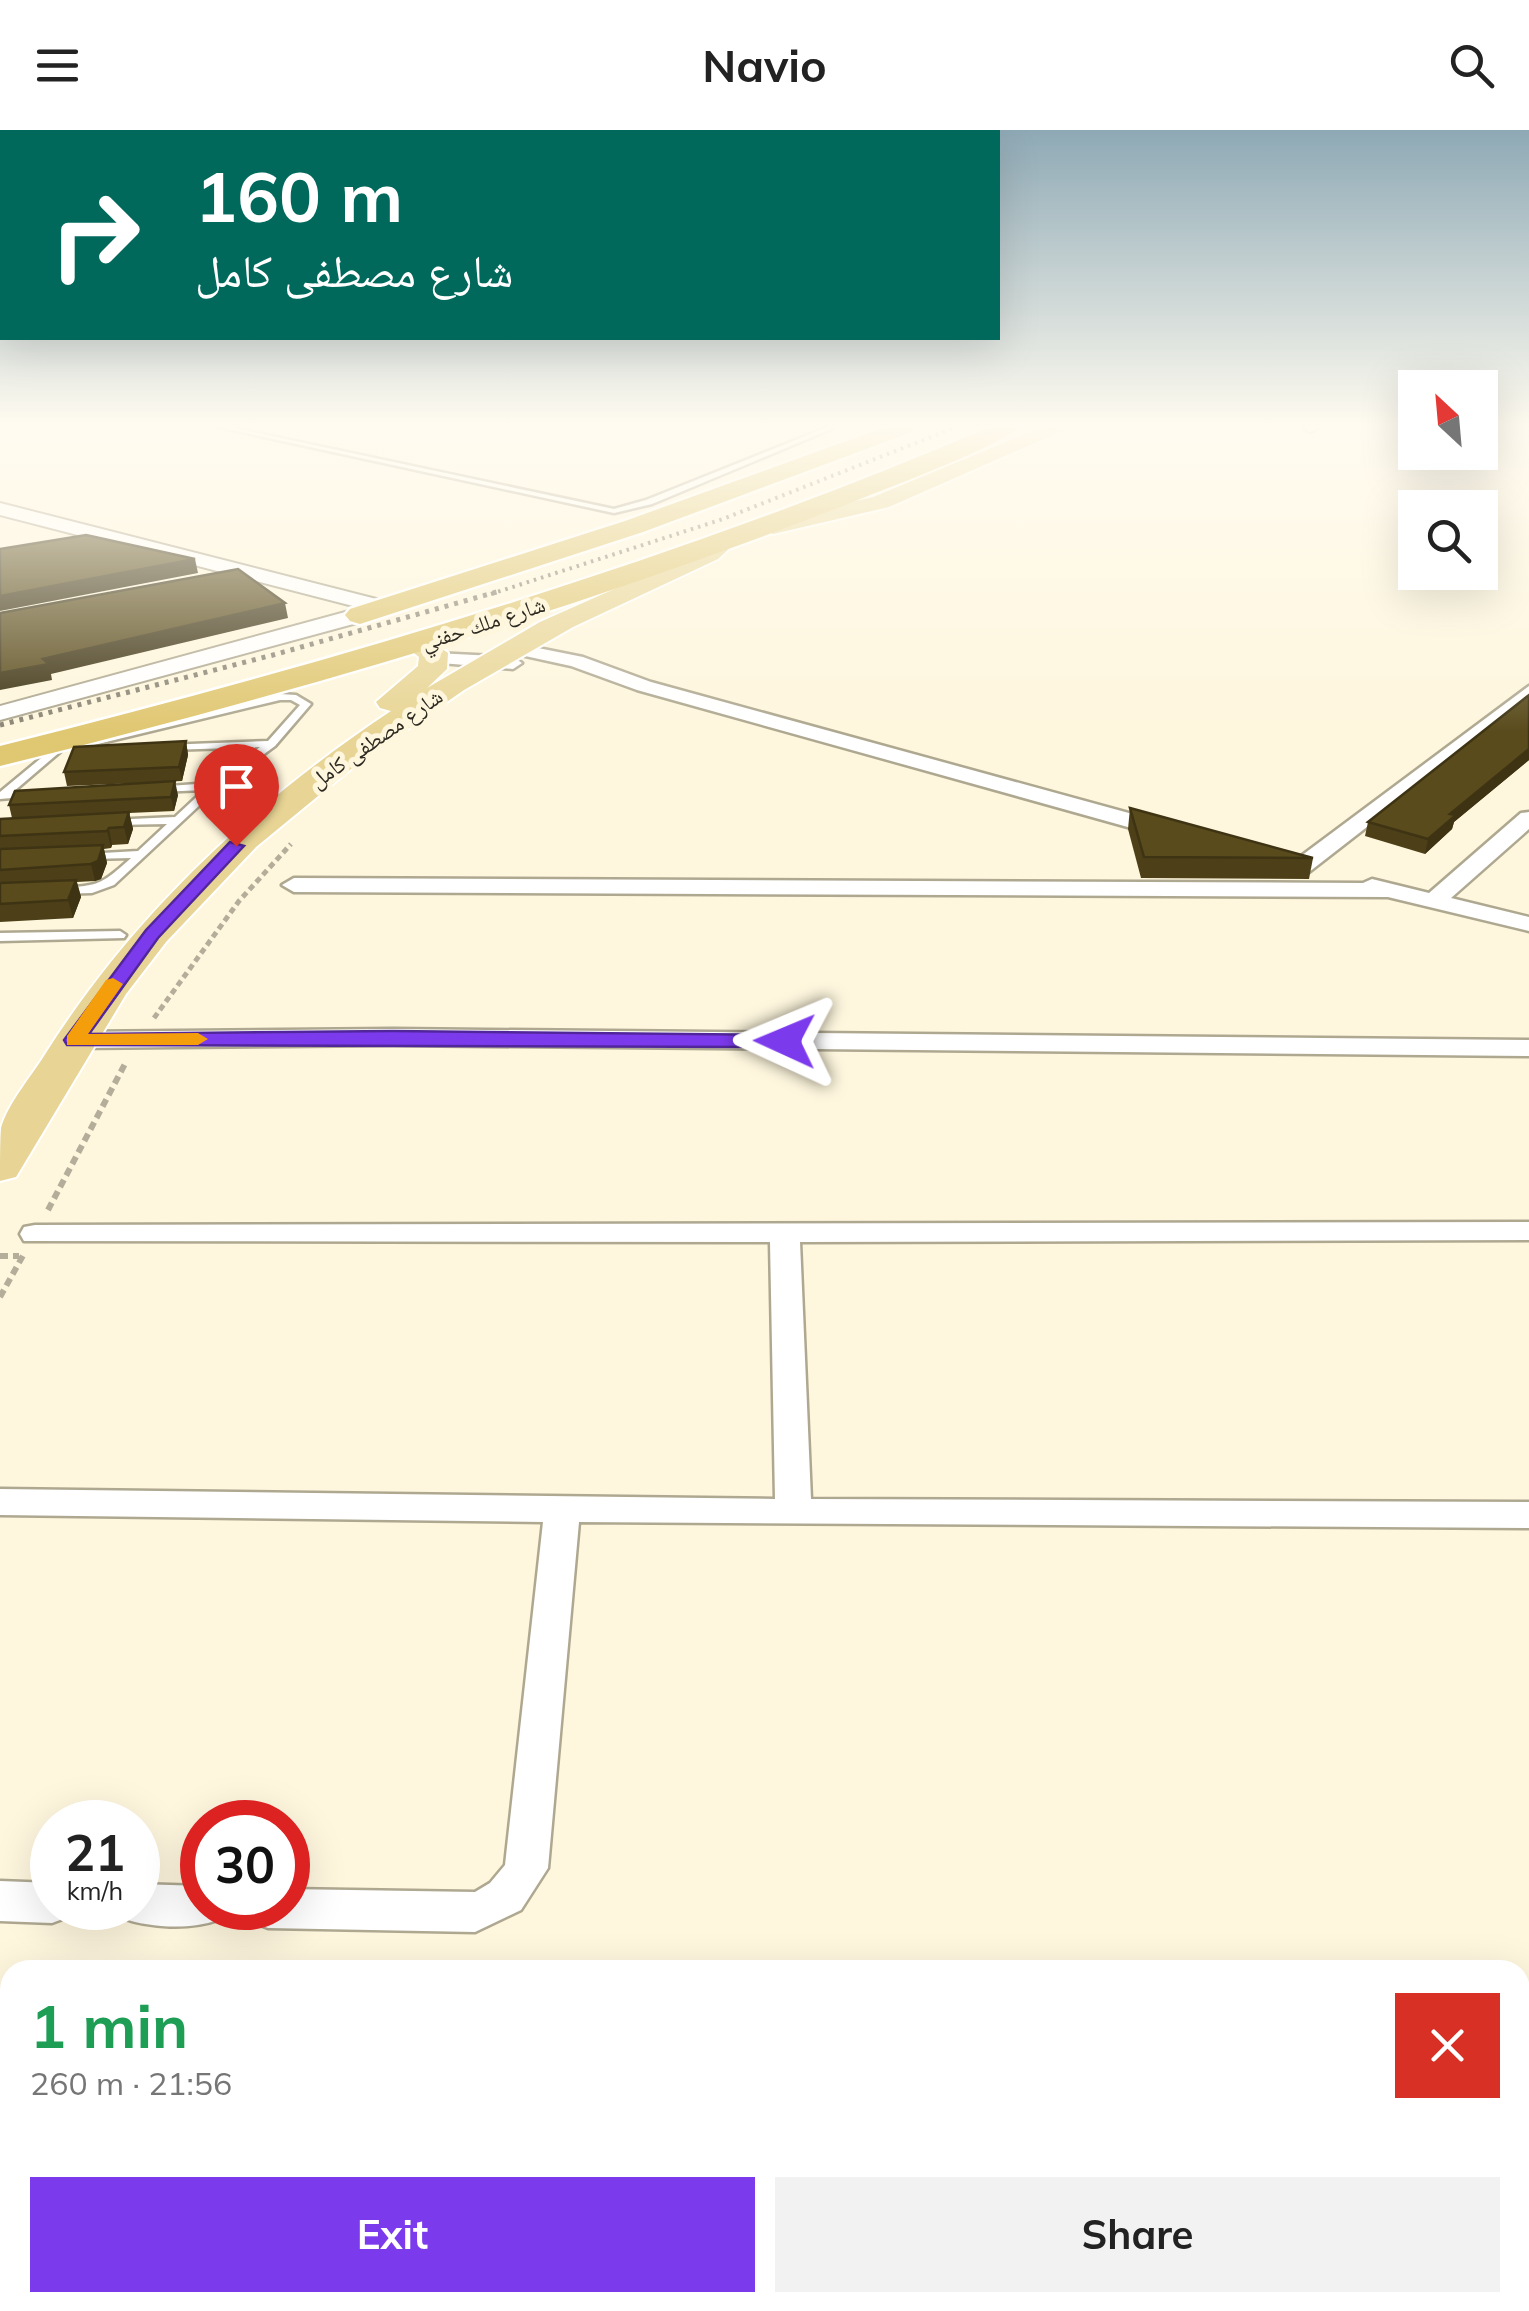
<!DOCTYPE html>
<html lang="en">
<head>
<meta charset="utf-8">
<style>
  :root { --surface:#fff; --page:#f2f2f2; --text:#222; --muted:#767676; --accent:#7c3aed }
  body { margin:0; font-family:Mulish,"Noto Naskh Arabic",sans-serif; background:var(--page); color:var(--text); height:100vh; display:flex; flex-direction:column; font-size:38px; white-space:nowrap }
  * { box-sizing:border-box; margin:0 }
  p { font-size:32px; color:var(--muted) }
  .icon { flex:none; width:55px; height:55px; fill:none; stroke:currentColor; stroke-width:2; stroke-linecap:round; stroke-linejoin:round }
  .map { position:relative; flex:1; overflow:hidden }
  .side { position:absolute; left:0px; top:1830px; width:1530px; height:352px; display:flex; flex-direction:column; background:var(--surface); border-radius:30px 30px 0 0; box-shadow:0 10px 40px #0002 }
  .side>* { flex:none }
  .guide { position:absolute; left:0px; top:0px; width:1000px; height:210px; box-shadow:0 10px 40px #0002; background:#00695c; color:#fff; overflow:hidden }
  .needle { width:65px; rotate:334deg }
  .buttons { position:absolute; left:1398px; top:240px; display:grid; gap:20px }
  .buttons a { display:grid; place-items:center; width:100px; height:100px; border-radius:0px; background:var(--surface); box-shadow:0 10px 40px #0002; font-size:50px }
  .speed { position:absolute; left:30px; top:1670px; display:flex; gap:20px; font-size:50px; font-weight:700; text-align:center }
  .speed>* { display:grid; place-content:center; width:130px; height:130px; border-radius:50%; background:var(--surface); box-shadow:0 10px 40px #0002; line-height:1 }
  .speed small { font-size:25px; font-weight:400 }
  .speed .limit { border:15px solid #d22; background:#fff; color:#111 }
  .pin { position:absolute; display:grid; place-items:center; width:85px; height:85px; color:#fff; margin:-102px -42px; border-radius:50% 50% 50% 0; rotate:-45deg; box-shadow:0 0 10px #0007 }
  .pin .icon { rotate:45deg }
  .me { position:absolute; width:110px; margin:-55px; rotate:271deg; stroke-linejoin:round; filter:drop-shadow(0 0 8px #0008) }
  .turn { display:flex; align-items:center; gap:35px; height:210px; padding:0 30px; font-size:45px }
  .turn .icon { width:130px; height:130px; stroke-width:2.5 }
  .turn b { display:block; font-size:70px; line-height:85px }
  .round { display:grid; place-items:center; flex:none; width:105px; height:105px; border-radius:0px; background:var(--page) }
  .overview { display:flex; align-items:center; justify-content:space-between; height:170px; padding:0 30px }
  h1 { font-size:60px; font-weight:700; line-height:75px; color:#1e9e55 }
  .primary-button { display:flex; gap:20px; margin-top:auto; padding:20px 30px }
  .primary-button a { flex:1; height:115px; border-radius:0px; background:var(--accent); color:#fff; font-size:40px; font-weight:700; line-height:115px; text-align:center }
  .primary-button a+a { background:var(--page); color:var(--text) }
  header { display:flex; justify-content:space-between; align-items:center; height:130px; padding:0 30px; background:var(--surface); font-size:45px; font-weight:700 }
  .map>svg:first-child { display:block }
</style>
</head>
<body>
<header><svg class="icon" aria-label="menu" viewBox="0 0 24 24"><path d="M4 6h16M4 12h16M4 18h16"/></svg>Navio<svg class="icon" aria-label="search" viewBox="0 0 24 24"><circle cx="10" cy="10" r="6"/><path d="M15 15l6 6"/></svg></header>
<div class="map">
<svg width="1529" height="2181" viewBox="0 0 1529 2181">
  <rect width="100%" height="100%" fill="#fef6dd"/>
  <g fill="none" stroke-linecap="round" stroke-linejoin="round">
    <g stroke="#afa891" stroke-width="5">
      <g id="service">
        <polygon points="218,297 229,297 614,379 646,370 828,297 836,297 652,374 614,383"/>
        <path d="M280 564 296 565 311 574 275 616 218 658 114 755 92 763 55 764V760C98 753 96 760 131 728L89 729 83 726 85 724 138 721 167 694 114 695 110 694V690L175 687 204 660 159 662 155 661V657L211 653 260 617 168 620 163 617 164 615 268 611 300 575 291 570H280L81 618 76 615 77 613Z"/>
        <polygon points="52,619 61,621 13,662 35,662 35,666 0,669 0,662"/>
        <polygon points="120,801 126,805 124,808 0,811 0,803"/>
      </g>
    </g>
    <g stroke="#afa891" stroke-width="5">
      <g id="minor">
        <polygon points="1304,297 1320,297 1310,302"/>
        <polygon points="513,513 583,527 651,552 1176,696 1179,701 1168,708 1160,706 637,560 571,536 507,522 507,514"/>
        <polygon points="435,523 513,527 522,533 513,539 429,532 426,528"/>
        <polygon points="1529,556 1529,571 1309,742 1293,742 1290,737 1293,732"/>
        <polygon points="1529,682 1529,699 1451,768 1529,787 1529,801 1388,767 294,762 282,755 294,748 1363,753 1372,749 1429,763 1521,683"/>
        <polygon points="393,899 1529,910 1529,926 393,915 74,918 61,910 74,902"/>
        <polygon points="1529,1092 1529,1110 800,1112 811,1369 1529,1372 1529,1398 579,1392 548,1738 521,1780 475,1802 268,1798 252,1792 246,1778 288,1778 288,1759 475,1762 490,1753 505,1735 543,1392 0,1385 0,1359 775,1369 770,1112 24,1111 20,1104 24,1097 35,1095"/>
        <polygon points="0,1751 52,1753 52,1778 72,1778 68,1787 52,1793 0,1791"/>
        <path d="M138 1754 202 1756V1778H223L218 1790C190 1800 150 1798 122 1788L118 1778H138Z"/>
      </g>
    </g>
    <g stroke="#afa891" stroke-width="4">
      <g id="tertiary">
        <polygon points="0,373 392,473 395,478 384,484 0,385"/>
        <polygon points="360,478 371,485 368,490 0,590 0,576"/>
      </g>
    </g>
    <g stroke="#fff" stroke-width="4">
      <g id="primary">
        <polygon points="1042,297 1071,297 889,377 773,404 761,397 764,392 873,367"/>
        <path d="M720 407 733 415 718 429 573 497 464 560 357 634 256 717 166 812 126 864 16 1047 0 1051C0 1035 0 1012 1 998 8 974 30 948 44 926 133 785 253 673 391 581L380 578 376 572 418 536 419 527 404 515 408 509H428L448 523 447 539 427 558 540 492 675 432Z"/>
      </g>
    </g>
    <g stroke="#fff" stroke-width="5">
      <g id="trunk">
        <polygon points="885,297 915,297 912,302 643,402 360,494 350,491 345,485 350,479 625,391"/>
        <path d="M990 297H1019C1004 314 896 355 868 366 586 478 295 563 0 636V616C338 531 669 434 990 297Z"/>
      </g>
    </g>
    <polyline stroke="#b4ad9a" stroke-width="5" stroke-dasharray="6 4" stroke-linecap="butt" points="154,888 239,771 291,714"/>
    <g stroke="#b4ad9a" stroke-width="6" stroke-dasharray="8 5" stroke-linecap="butt">
      <polyline points="48,1080 126,932"/>
      <polyline points="0,1126 19,1126"/>
      <polyline points="0,1167 25,1122"/>
    </g>
    <use href="#service" fill="#fff" fill-rule="evenodd"/>
    <use href="#minor" fill="#fff" fill-rule="evenodd"/>
    <use href="#tertiary" fill="#fff" fill-rule="evenodd"/>
    <use href="#primary" fill="#e8d595" fill-rule="evenodd"/>
    <use href="#trunk" fill="#e0c772" fill-rule="evenodd"/>
    <polyline stroke="#8a8575" stroke-width="4" stroke-dasharray="2.5 5" stroke-linecap="butt" points="491,464 723,389 956,297"/>
    <polyline stroke="#8a8575" stroke-width="5" stroke-dasharray="4 6" stroke-linecap="butt" points="0,595 273,525 500,461"/>
  </g>
  <g fill="#4d4018">
    <polygon points="1529,565 1529,630 1454,692 1452,699 1425,724 1365,706 1368,692"/>
    <polygon points="186,611 188,625 182,651 67,656 64,642"/>
    <polygon points="178,665 174,681 129,683 133,699 128,714 112,715 111,718 104,719 107,733 101,749 95,751 77,752 81,767 73,788 0,792 0,689 12,688 9,675"/>
    <polygon points="1130,678 1313,728 1309,749 1141,748 1128,699"/>
  </g>
  <g fill="#3e3414">
    <polygon points="195,429 198,443 0,481 0,466"/>
    <polygon points="285,473 288,488 51,544 52,550 0,560 0,543 43,529"/>
    <polygon points="186,611 188,625 182,651 179,637"/>
    <polygon points="1529,619 1529,630 1454,692 1452,699 1425,724 1428,709 1450,684"/>
    <polygon points="175,651 178,665 174,681 171,667"/>
    <polygon points="129,682 133,699 128,714 124,697"/>
    <polygon points="109,698 112,715 111,718 107,701"/>
    <polygon points="103,715 107,733 101,749 95,751 91,734"/>
    <polygon points="76,750 81,767 73,788 68,770"/>
  </g>
  <g fill="#594b1c" stroke="#3e3414" stroke-width="2.5">
    <polygon points="86,405 195,429 0,466 0,419"/>
    <polygon points="238,439 285,473 43,529 49,534 0,543 0,483"/>
    <polygon points="1529,565 1529,619 1450,684 1456,685 1428,709 1368,692"/>
    <polygon points="186,611 179,637 64,642 74,617"/>
    <polygon points="175,651 171,667 9,675 15,661"/>
    <polygon points="1130,678 1313,728 1144,727"/>
    <polygon points="129,682 124,697 109,698 107,701 0,706 0,689"/>
    <polygon points="103,715 98,731 91,734 0,740 0,719"/>
    <polygon points="76,750 68,770 0,774 0,753"/>
  </g>
  <linearGradient id="sky" x2="0" y2="1"><stop stop-color="#8ea9b5"/><stop offset="0.49" stop-color="#fffbf0"/><stop offset="1" stop-color="#fffbf0" stop-opacity="0"/></linearGradient>
  <rect width="1529" height="602" fill="url(#sky)"/>
  <polygon fill="#7c3aed" stroke="#51269a" stroke-width="2.5" points="230,712 244,716 158,808 89,904 393,901 785,905 795,911 785,917 67,915 64,910 146,800"/>
  <polygon fill="#f59e0b" points="113,848 123,854 88,904 198,903 208,909 198,915 67,915 67,906 106,850"/>
  <g text-anchor="middle" dominant-baseline="central" stroke-width="10" stroke-linejoin="round" paint-order="stroke">
    <g font-size="22" fill="#2c2920" stroke="#fef6dd">
      <text transform="translate(483 493) rotate(-18)">شارع ملك حفني</text>
      <text transform="translate(376 608) rotate(-35)">شارع مصطفى كامل</text>
    </g>
  </g>
</svg>
<div class="buttons">
<a><svg class="needle" viewBox="-14 -14 28 28"><path d="M0-13l5 13h-10z" fill="#e53935"/><path d="M0 13l5-13h-10z" fill="#767676"/></svg></a>
<a><svg class="icon" aria-label="search" viewBox="0 0 24 24"><circle cx="10" cy="10" r="6"/><path d="M15 15l6 6"/></svg></a>
</div>
<div class="speed"><div>21<small>km/h</small></div><div class="limit">30</div></div>
<div class="pin" style="left:236px;top:716px;background:#d93025"><svg class="icon" aria-label="arrive" viewBox="0 0 24 24"><path d="M6 21V4h12l-3 4 3 4H6"/></svg></div>
<svg class="me" style="left:785px;top:911px" viewBox="-20 -20 40 40"><path d="M0-17L14 15 0 8-14 15z" fill="#7c3aed" stroke="#fff" stroke-width="4"/></svg>
<div class="guide">
<div class="turn"><svg class="icon" aria-label="right" viewBox="0 0 24 24"><path d="M7 20v-9h11M14 6l5 5-5 5"/></svg><div><b>160 m</b>شارع مصطفى كامل</div></div>
</div>
<section class="side">
<div class="overview"><div><h1>1 min</h1><p>260 m · 21:56</p></div><a class="round" style="background:#d93025;color:#fff"><svg class="icon" aria-label="close" viewBox="0 0 24 24"><path d="M6 6l12 12M18 6L6 18"/></svg></a></div>
<div class="primary-button"><a>Exit</a><a>Share</a></div>
</section>
</div>
</body>
</html>
